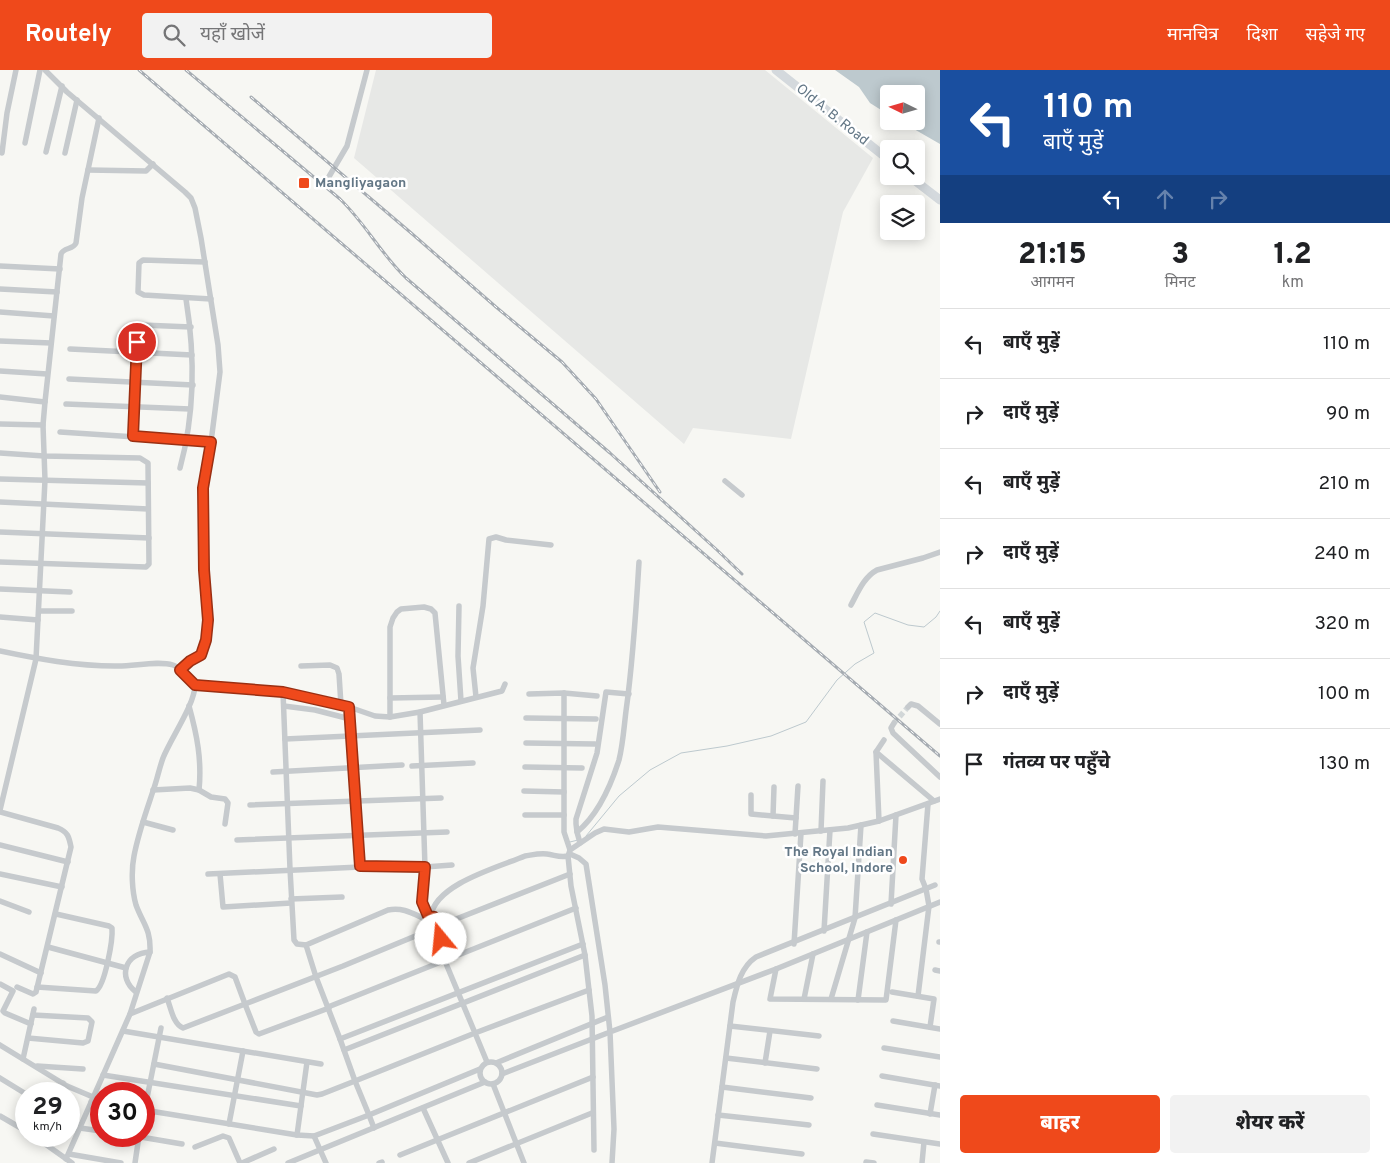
<!DOCTYPE html>
<html lang="hi">
<head>
<meta charset="utf-8">
<style>
  :root { --surface:#fff; --page:#f2f2f2; --text:#202124; --muted:#757577; --line:#e0e0e0; --accent:#ef491b }
  body { margin:0; font-family:Overpass,"Noto Sans Devanagari",sans-serif; background:var(--page); color:var(--text); height:100vh; display:flex; flex-direction:column; font-size:19px; white-space:nowrap }
  * { box-sizing:border-box; margin:0 }
  p { font-size:16px; color:var(--muted) }
  .icon { flex:none; width:28px; height:28px; fill:none; stroke:currentColor; stroke-width:2; stroke-linecap:round; stroke-linejoin:round }
  .map { position:relative; flex:1; overflow:hidden }
  .details { display:flex; flex-direction:column; background:var(--surface); width:450px }
  .details>* { flex:none }
  .hud { background:#1a4fa0; color:#fff; overflow:hidden }
  .needle { width:32px; rotate:275deg }
  .buttons { position:absolute; left:880px; top:15px; display:grid; gap:10px }
  .buttons a { display:grid; place-items:center; width:45px; height:45px; border-radius:5px; background:var(--surface); box-shadow:0 2px 12px #0003; font-size:25px }
  .speed { position:absolute; left:15px; top:1012px; display:flex; gap:10px; font-size:25px; font-weight:700; text-align:center }
  .speed>* { display:grid; place-content:center; width:65px; height:65px; border-radius:50%; background:var(--surface); box-shadow:0 2px 12px #0003; line-height:1 }
  .speed small { font-size:12px; font-weight:400 }
  .speed .limit { border:8px solid #d22; background:#fff; color:#111 }
  .pin { position:absolute; display:grid; place-items:center; width:42px; height:42px; color:#fff; margin:-21px; border:2px solid #fff; border-radius:50%; box-shadow:0 1px 5px #0007 }
  .me { position:absolute; width:55px; margin:-28px; rotate:343deg; stroke-linejoin:round; filter:drop-shadow(0 0 4px #0008) }
  .turn { display:flex; align-items:center; gap:18px; height:105px; padding:0 20px; font-size:22px }
  .turn .icon { width:65px; height:65px; stroke-width:2.5 }
  .turn b { display:block; font-size:35px; line-height:42px }
  .lanes { display:flex; align-items:center; height:48px; padding:0 20px; background:#0003; justify-content:center; gap:25px; direction:ltr }
  .lanes .off { opacity:.35 }
  .eta { display:flex; justify-content:space-evenly; align-items:center; height:85px; text-align:center }
  .eta b { font-size:30px; font-weight:800; line-height:35px }
  .button { display:flex; gap:10px; margin-top:auto; padding:10px 20px }
  .button a { flex:1; height:58px; border-radius:5px; background:var(--accent); color:#fff; font-size:20px; font-weight:800; line-height:58px; text-align:center }
  .button a+a { background:var(--page); color:var(--text) }
  ul { padding:0; list-style:none }
  li { display:flex; align-items:center; gap:15px; height:70px; padding:0 20px; border-top:1px solid var(--line) }
  li div { flex:1 }
  li b { display:block; font-size:19px }
  li em { font-style:normal }
  header { display:flex; align-items:center; gap:30px; box-sizing:border-box; height:70px; padding:0 25px; background:var(--accent); color:#fff }
  header strong { font-size:24px }
  nav { display:flex; gap:28px; margin-inline-start:auto; font-size:18px }
  .search { width:350px; height:45px; background:var(--page); display:flex; align-items:center; gap:12px; box-sizing:border-box; padding:0 18px; border-radius:5px; color:var(--muted); font-size:19px }
  main { display:flex; flex:1; min-height:0 }
  .map>svg:first-child { display:block }
</style>
</head>
<body>
<header>
<strong>Routely</strong>
<div class="search"><svg class="icon" aria-label="search" viewBox="0 0 24 24"><circle cx="10" cy="10" r="6"/><path d="M15 15l6 6"/></svg>यहाँ खोजें</div>
<nav><a>मानचित्र</a><a>दिशा</a><a>सहेजे गए</a></nav>
</header>
<main>
<div class="map">
<svg width="940" height="1093" viewBox="0 0 940 1093">
  <rect width="100%" height="100%" fill="#f7f7f3"/>
  <polygon fill="#e7e8e6" points="376,0 765,0 873,88 843,142 791,369 693,358 684,374 354,88"/>
  <polygon fill="#bdc9ce" points="835,0 940,0 940,74 900,51 916,51 916,24 889,24 889,45 870,33 859,17"/>
  <g fill="none" stroke-linecap="round" stroke-linejoin="round">
    <g stroke="#bdc9ce" stroke-width="1">
      <polyline points="586,766 619,726 650,700 681,683 727,676 771,666 806,652 837,610 855,594 874,583 864,552 875,543 908,555 924,557 936,547 940,541"/>
      <polyline points="570,772 578,770"/>
    </g>
    <polyline stroke="#d2d7d8" stroke-width="5.5" stroke-dasharray="5.5 3" stroke-linecap="butt" points="894,653 908,637"/>
    <g stroke="#c6cacd" stroke-width="5.5">
      <polyline points="45,0 67,22 185,122 191,128 195,138 201,168 218,275 220,302 211,372 203,418 204,500 208,550 206,570 201,585 191,591 180,600"/>
      <polyline points="25,73 40,0"/>
      <polyline points="46,82 62,16"/>
      <polyline points="2,83 7,43 16,0"/>
      <polyline points="65,83 77,30"/>
      <polyline points="88,100 146,101 153,94"/>
      <polyline points="327,110 347,76 367,0"/>
      <polyline points="205,192 143,190 139,193 138,222 144,225 211,229"/>
      <polyline points="0,196 60,199"/>
      <polyline points="0,219 57,222"/>
      <polyline points="0,242 54,246"/>
      <polyline points="0,271 51,273"/>
      <polyline points="70,279 192,285"/>
      <polyline points="0,301 47,304"/>
      <polyline points="69,309 193,315"/>
      <polyline points="0,327 45,332"/>
      <polyline points="66,334 190,339"/>
      <polyline points="0,354 43,355"/>
      <polyline points="60,362 211,372"/>
      <polyline points="133,366 136,283 139,257 142,255 191,257"/>
      <polyline points="0,383 44,386 140,388 148,393 149,494 146,497 0,492"/>
      <path d="M180 398C195 343 195 285 186 229"/>
      <polyline points="0,409 148,413"/>
      <polyline points="725,411 742,425"/>
      <polyline points="0,432 148,439"/>
      <polyline points="0,462 149,468"/>
      <polyline points="0,519 70,522"/>
      <path d="M851 535C858 522 864 507 877 500L923 488 940 482"/>
      <polyline points="459,536 458,586 461,631"/>
      <polyline points="39,541 72,541"/>
      <polyline points="0,547 38,550"/>
      <path d="M0 581C38 589 76 596 115 596 132 597 157 590 173 595 181 598 191 608 195 615 195 634 171 668 163 688 159 699 157 710 153 721 146 742 138 764 134 786 131 801 132 821 136 835 143 854 151 859 150 882L130 944 229 904 235 907 245 934 343 896 425 862"/>
      <polyline points="301,596 330,595 337,598 339,604 341,635"/>
      <polyline points="195,615 283,622 290,799 294,870 297,874 306,875"/>
      <polyline points="283,622 349,637 360,797"/>
      <polyline points="564,623 597,626"/>
      <polyline points="529,624 564,623 564,762 570,780"/>
      <polyline points="476,627 473,598 483,536 489,469 496,467 506,470 551,475"/>
      <polyline points="390,628 443,627"/>
      <path d="M189 636C197 665 202 690 199 720"/>
      <polyline points="284,636 315,640 350,649"/>
      <polyline points="349,637 375,646 390,647 420,642 502,621 505,614"/>
      <polyline points="908,637 911,634 918,636 940,654"/>
      <polyline points="420,642 425,797 422,824 422,832 428,846"/>
      <polyline points="390,647 390,557 393,548 397,542 401,539 424,537 431,539 435,543 444,635"/>
      <polyline points="526,648 596,649"/>
      <polyline points="894,653 891,658 893,663 940,707"/>
      <polyline points="285,669 480,660"/>
      <polyline points="526,673 595,674"/>
      <polyline points="876,682 934,731"/>
      <polyline points="412,696 473,693"/>
      <polyline points="525,697 582,698"/>
      <polyline points="273,702 402,695"/>
      <polyline points="774,717 773,746 796,748"/>
      <polyline points="153,720 190,718 199,720 211,727 225,729 228,733 225,754"/>
      <polyline points="524,721 564,722"/>
      <polyline points="751,725 751,744 773,746"/>
      <polyline points="250,735 441,728"/>
      <path d="M0 740 36 589 45 410 43 355 45 332 61 184C64 177 73 180 76 173L82 128 99 48"/>
      <path d="M0 742 58 758C68 762 69 767 71 777L36 922 33 924 17 917"/>
      <polyline points="525,745 564,745"/>
      <polyline points="879,751 876,682 884,670"/>
      <polyline points="143,752 173,760"/>
      <polyline points="821,761 823,711"/>
      <polyline points="577,762 576,754 576,749 597,683 606,622 629,624"/>
      <polyline points="795,764 798,716"/>
      <polyline points="237,770 447,762"/>
      <path d="M580 773 577 762C598 745 611 715 619 690 623 674 624 657 626 641 633 591 636 542 639 492"/>
      <polyline points="0,775 68,792"/>
      <polyline points="0,804 62,817"/>
      <polyline points="208,804 360,797 425,797 452,795"/>
      <polyline points="220,804 223,837 291,833"/>
      <polyline points="291,829 342,827"/>
      <polyline points="0,831 29,842"/>
      <polyline points="891,834 896,745"/>
      <polyline points="429,846 434,847 442,858 441,869 437,872"/>
      <path d="M431 846C435 814 499 797 525 786 532 785 539 783 547 784 555 785 560 788 568 786L570 780 595 763 604 759 629 762 658 757 766 766 848 758 879 751 940 729"/>
      <path d="M426 848C423 859 426 868 437 872L475 963 355 1011 369 1045 480 999"/>
      <path d="M425 849C412 843 402 837 388 840L306 875 316 907 340 969 583 874"/>
      <polyline points="441,855 570,804"/>
      <polyline points="824,861 830,760"/>
      <polyline points="939,872 940,872"/>
      <polyline points="794,874 801,763"/>
      <polyline points="48,877 126,898"/>
      <polyline points="0,884 41,903"/>
      <polyline points="776,899 770,929 886,930 896,850"/>
      <polyline points="935,900 940,901"/>
      <polyline points="0,914 13,921 3,941 5,943 31,954"/>
      <path d="M37 917 96 921C105 915 113 870 112 858L109 856 56 844"/>
      <polyline points="589,920 592,946 594,1080"/>
      <path d="M136 922C117 907 125 883 150 882"/>
      <polyline points="892,922 934,929 930,957"/>
      <polyline points="918,926 929,836 926,819 922,809 928,734"/>
      <path d="M167 928C171 938 173 954 183 958L245 934 256 962 259 964 329 938"/>
      <polyline points="804,929 813,884"/>
      <polyline points="831,929 855,848 861,755"/>
      <polyline points="858,930 867,862"/>
      <polyline points="328,937 576,838"/>
      <polyline points="893,951 940,959"/>
      <polyline points="730,956 819,966"/>
      <polyline points="123,961 321,994"/>
      <polyline points="28,968 83,973 88,971 92,952 88,948 33,945"/>
      <polyline points="0,975 67,1016 93,1027"/>
      <polyline points="884,978 940,987"/>
      <polyline points="344,980 585,885"/>
      <polyline points="726,988 817,999"/>
      <polyline points="23,989 34,939"/>
      <circle cx="491" cy="1003" r="11"/>
      <polyline points="487,992 475,963 589,920 585,885 571,816 568,786"/>
      <polyline points="496,993 608,947"/>
      <polyline points="765,993 770,961"/>
      <polyline points="154,994 317,1025 322,1024 355,1011 340,969"/>
      <polyline points="37,996 83,999"/>
      <polyline points="502,1004 610,962 605,915 586,794 579,788 570,784"/>
      <polyline points="103,1005 301,1036"/>
      <polyline points="882,1006 940,1016"/>
      <polyline points="0,1008 26,1024"/>
      <polyline points="493,1014 524,1093"/>
      <polyline points="722,1017 811,1028"/>
      <polyline points="59,1024 63,1013"/>
      <polyline points="91,1032 101,1033"/>
      <polyline points="877,1035 940,1045"/>
      <polyline points="423,1038 448,1093"/>
      <polyline points="144,1040 297,1065 314,1066 369,1045 374,1058"/>
      <polyline points="144,1043 161,958"/>
      <polyline points="930,1044 935,1015"/>
      <polyline points="718,1045 809,1055"/>
      <polyline points="0,1046 26,1061"/>
      <polyline points="229,1054 243,981"/>
      <polyline points="80,1058 101,1061"/>
      <polyline points="873,1064 940,1074"/>
      <polyline points="297,1065 307,992"/>
      <polyline points="34,1066 72,1093"/>
      <polyline points="135,1066 182,1074"/>
      <polyline points="314,1066 326,1093"/>
      <polyline points="715,1073 802,1084"/>
      <polyline points="195,1077 223,1066 229,1068 240,1093"/>
      <polyline points="69,1084 121,1093"/>
      <polyline points="400,1085 593,1007"/>
      <polyline points="66,1089 130,944"/>
      <polyline points="866,1092 874,1093"/>
      <polyline points="135,1093 139,1066"/>
      <polyline points="242,1093 274,1079"/>
      <polyline points="288,1093 485,1012"/>
      <polyline points="379,1093 382,1092"/>
      <polyline points="469,1093 592,1043"/>
      <polyline points="612,1093 614,1059 610,962 776,899 940,832"/>
      <path d="M712 1093 733 932C737 915 741 897 756 887L935 815"/>
      <polyline points="922,1093 924,1072"/>
    </g>
    <g stroke="#d4d9dd" stroke-width="9">
      <polyline points="776,0 889,90"/>
      <polyline points="909,106 940,130"/>
    </g>
    <g stroke="#a6acb2" stroke-width="3">
      <g id="rail">
        <polyline points="139,0 940,686"/>
        <path d="M186 0 340 129C365 153 381 184 406 208L610 383 717 480 742 504"/>
        <polyline points="251,27 410,162 496,237 562,292 596,329 660,422"/>
      </g>
    </g>
    <use href="#rail" stroke="#fff" stroke-width="1" stroke-dasharray="4" stroke-linecap="butt"/>
  </g>
  <g fill="none" stroke-linecap="round" stroke-linejoin="round">
    <g stroke="#9b2f12" stroke-width="12">
      <path id="route" d="M137 272 133 366 211 372 203 418 204 500 208 550 206 570 201 585 190 591 180 600 195 615 283 622 349 637 360 796 425 797 422 832 428 846 434 847C441 854 444 859 441 869"/>
    </g>
    <use href="#route" stroke="#ef491b" stroke-width="9"/>
  </g>
  <g fill="#ef491b" stroke="#fff" stroke-width="2">
    <rect x="298" y="107" width="12" height="12" rx="2.5"/>
    <circle cx="903" cy="790" r="5"/>
  </g>
  <g text-anchor="middle" dominant-baseline="central" stroke-width="5" stroke-linejoin="round" paint-order="stroke">
    <g font-size="14" fill="#637786" stroke="#fff">
      <text transform="translate(832 45) rotate(39)">Old A. B. Road</text>
    </g>
    <g font-size="14" font-weight="bold" fill="#637786" stroke="#fff" text-anchor="start">
      <text x="315" y="113">Mangliyagaon</text>
      <text x="893" y="782" text-anchor="end">The Royal Indian<tspan x="893" dy="16">School, Indore</tspan></text>
    </g>
  </g>
</svg>
<div class="buttons">
<a><svg class="needle" viewBox="-14 -14 28 28"><path d="M0-13l5 13h-10z" fill="#e53935"/><path d="M0 13l5-13h-10z" fill="#757577"/></svg></a>
<a><svg class="icon" aria-label="search" viewBox="0 0 24 24"><circle cx="10" cy="10" r="6"/><path d="M15 15l6 6"/></svg></a>
<a><svg class="icon" aria-label="layers" viewBox="0 0 24 24"><path d="M12 4l9 5-9 5-9-5zM3 14l9 5 9-5"/></svg></a>
</div>
<div class="speed"><div>29<small>km/h</small></div><div class="limit">30</div></div>
<div class="pin" style="left:137px;top:272px;background:#d93025"><svg class="icon" aria-label="arrive" viewBox="0 0 24 24"><path d="M6 21V4h12l-3 4 3 4H6"/></svg></div>
<svg class="me" style="left:441px;top:869px" viewBox="-20 -20 40 40"><circle r="19" fill="#fff"/><path d="M0-13L10 11 0 6-10 11z" fill="#ef491b"/></svg>
</div>
<section class="details">
<div class="hud">
<div class="turn"><svg class="icon" aria-label="left" viewBox="0 0 24 24"><path d="M17 20v-9H6M10 6l-5 5 5 5"/></svg><div><b>110 m</b>बाएँ मुड़ें</div></div>
<div class="lanes"><svg class="icon" aria-label="left" viewBox="0 0 24 24"><path d="M17 20v-9H6M10 6l-5 5 5 5"/></svg><svg class="icon off" aria-label="ahead" viewBox="0 0 24 24"><path d="M12 20V5M6 11l6-6 6 6"/></svg><svg class="icon off" aria-label="right" viewBox="0 0 24 24"><path d="M7 20v-9h11M14 6l5 5-5 5"/></svg></div>
</div>
<div class="eta">
<div><b>21:15</b><p>आगमन</p></div>
<div><b>3</b><p>मिनट</p></div>
<div><b>1.2</b><p>km</p></div>
</div>
<ul>
<li><svg class="icon" aria-label="left" viewBox="0 0 24 24"><path d="M17 20v-9H6M10 6l-5 5 5 5"/></svg><div><b>बाएँ मुड़ें</b></div><em>110 m</em></li>
<li><svg class="icon" aria-label="right" viewBox="0 0 24 24"><path d="M7 20v-9h11M14 6l5 5-5 5"/></svg><div><b>दाएँ मुड़ें</b></div><em>90 m</em></li>
<li><svg class="icon" aria-label="left" viewBox="0 0 24 24"><path d="M17 20v-9H6M10 6l-5 5 5 5"/></svg><div><b>बाएँ मुड़ें</b></div><em>210 m</em></li>
<li><svg class="icon" aria-label="right" viewBox="0 0 24 24"><path d="M7 20v-9h11M14 6l5 5-5 5"/></svg><div><b>दाएँ मुड़ें</b></div><em>240 m</em></li>
<li><svg class="icon" aria-label="left" viewBox="0 0 24 24"><path d="M17 20v-9H6M10 6l-5 5 5 5"/></svg><div><b>बाएँ मुड़ें</b></div><em>320 m</em></li>
<li><svg class="icon" aria-label="right" viewBox="0 0 24 24"><path d="M7 20v-9h11M14 6l5 5-5 5"/></svg><div><b>दाएँ मुड़ें</b></div><em>100 m</em></li>
<li><svg class="icon" aria-label="arrive" viewBox="0 0 24 24"><path d="M6 21V4h12l-3 4 3 4H6"/></svg><div><b>गंतव्य पर पहुँचे</b></div><em>130 m</em></li>
</ul>
<div class="button"><a>बाहर</a><a>शेयर करें</a></div>
</section>
</main>
</body>
</html>
